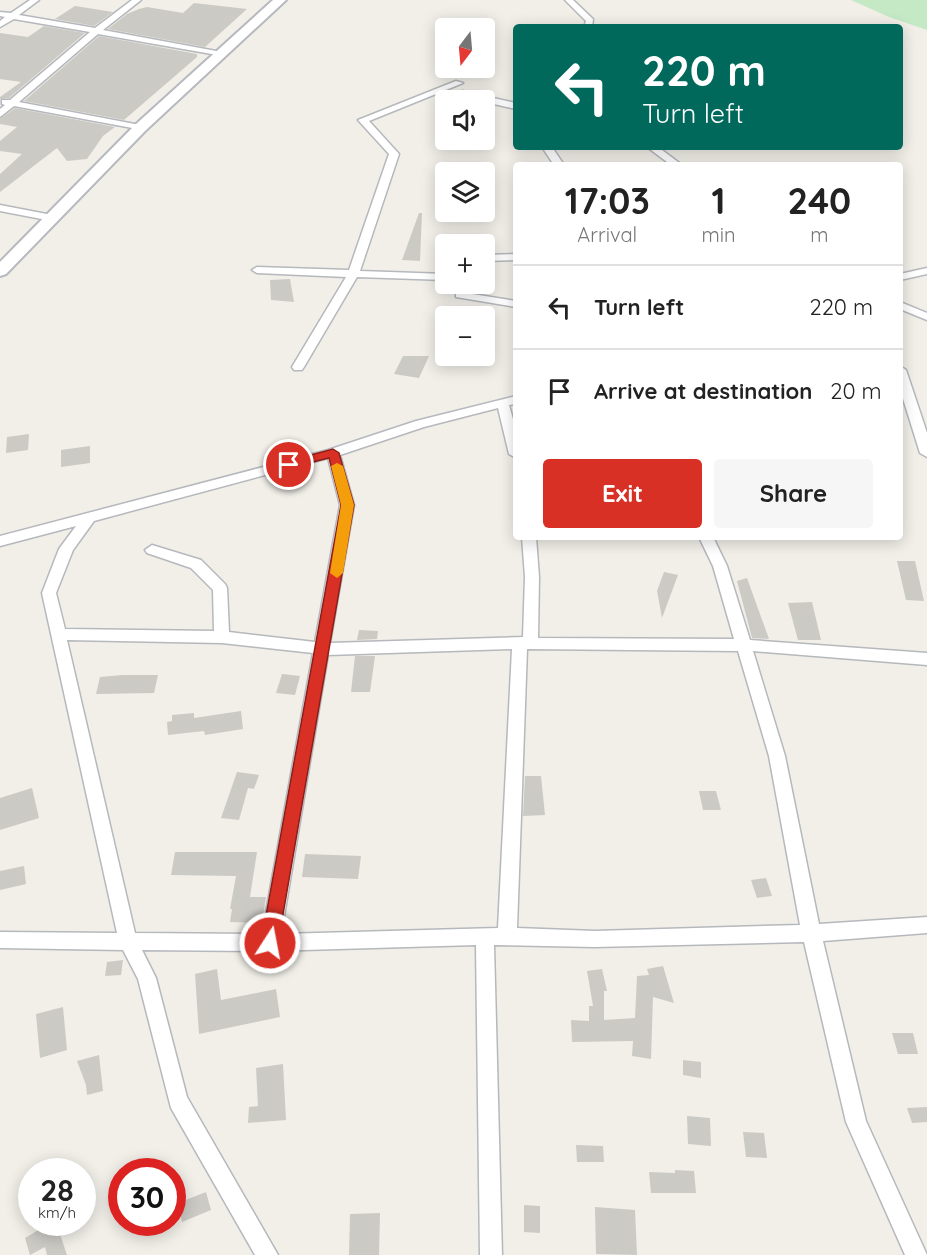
<!DOCTYPE html>
<html lang="en">
<head>
<meta charset="utf-8">
<style>
  :root { --surface:#fff; --page:#f6f6f6; --text:#222; --muted:#767676; --line:#e0e0e0; --accent:#d93025 }
  body { margin:0; font-family:Quicksand,sans-serif; background:var(--page); color:var(--text); height:100vh; display:flex; flex-direction:column; font-size:22px; white-space:nowrap }
  * { box-sizing:border-box; margin:0 }
  p { font-size:20px; color:var(--muted) }
  .icon { flex:none; width:33px; height:33px; fill:none; stroke:currentColor; stroke-width:2; stroke-linecap:round; stroke-linejoin:round }
  .map { position:relative; flex:1; overflow:hidden }
  .details { position:absolute; left:513px; top:162px; width:390px; height:378px; display:flex; flex-direction:column; background:var(--surface); border-radius:6px; box-shadow:0 3px 15px #0003 }
  .details>* { flex:none }
  .banner { position:absolute; left:513px; top:24px; width:390px; height:126px; border-radius:6px; box-shadow:0 3px 15px #0003; background:#00695c; color:#fff; overflow:hidden }
  .needle { width:39px; rotate:196deg }
  .controls { position:absolute; left:435px; top:18px; display:grid; gap:12px }
  .controls a { display:grid; place-items:center; width:60px; height:60px; border-radius:6px; background:var(--surface); box-shadow:0 3px 15px #0003; font-size:30px }
  .speed { position:absolute; left:18px; top:1158px; display:flex; gap:12px; font-size:30px; font-weight:700; text-align:center }
  .speed>* { display:grid; place-content:center; width:78px; height:78px; border-radius:50%; background:var(--surface); box-shadow:0 3px 15px #0003; line-height:1 }
  .speed small { font-size:15px; font-weight:400 }
  .speed .limit { border:9px solid #d22; background:#fff; color:#111 }
  .pin { position:absolute; display:grid; place-items:center; width:51px; height:51px; color:#fff; margin:-26px; border:3px solid #fff; border-radius:50%; box-shadow:0 2px 6px #0007 }
  .me { position:absolute; width:66px; margin:-33px; rotate:11deg; stroke-linejoin:round; filter:drop-shadow(0 0 4px #0008) }
  .turn { display:flex; align-items:center; gap:21px; height:126px; padding:0 30px; font-size:27px }
  .turn .icon { width:78px; height:78px; stroke-width:2.5 }
  .turn b { display:block; font-size:42px; line-height:51px }
  .eta { display:flex; justify-content:space-evenly; align-items:center; height:102px; text-align:center }
  .eta b { font-size:36px; font-weight:700; line-height:42px }
  .cta { display:flex; gap:12px; margin-top:auto; padding:12px 30px }
  .cta a { flex:1; height:69px; border-radius:6px; background:var(--accent); color:#fff; font-size:24px; font-weight:700; line-height:69px; text-align:center }
  .cta a+a { background:var(--page); color:var(--text) }
  ul { padding:0; list-style:none }
  li { display:flex; align-items:center; gap:18px; height:84px; padding:0 30px; border-top:2px solid var(--line) }
  li div { flex:1 }
  li b { display:block; font-size:22px }
  li em { font-style:normal }
  .map>svg:first-child { display:block }
</style>
</head>
<body>
<div class="map">
<svg width="927" height="1255" viewBox="0 0 927 1255">
  <rect width="100%" height="100%" fill="#f1efe8"/>
  <polygon fill="#c5e8c5" points="851,0 927,0 927,30 889,17"/>
  <g fill="#cccac5">
    <polygon points="194,3 247,9 205,47 108,29 127,14 139,9 147,7 183,13"/>
    <polygon points="75,6 113,12 94,26 55,19"/>
    <polygon points="44,26 85,33 9,98 0,99 0,97 21,82 0,79 0,33 28,37"/>
    <polygon points="99,36 197,54 197,57 124,120 24,101"/>
    <polygon points="15,108 115,127 103,136 87,159 67,161 57,148 0,192 0,174 22,154 0,151 0,141 17,127 0,124 0,119"/>
    <polygon points="419,213 422,213 420,261 402,260"/>
    <polygon points="290,279 294,302 271,300 270,280"/>
    <polygon points="403,356 429,356 419,378 394,374"/>
    <polygon points="29,434 28,450 6,453 7,437"/>
    <polygon points="90,446 90,463 61,467 61,450"/>
    <polygon points="897,561 915,561 924,601 906,600"/>
    <polygon points="664,572 678,575 662,618 657,591"/>
    <polygon points="747,578 769,639 752,638 737,581"/>
    <polygon points="812,602 821,640 798,640 788,603"/>
    <polygon points="359,630 378,631 377,639 357,640"/>
    <polygon points="355,656 375,656 370,692 351,692"/>
    <polygon points="282,674 300,676 295,695 276,693"/>
    <polygon points="122,675 158,675 154,693 96,694 100,677"/>
    <polygon points="241,711 243,729 205,735 204,731 168,735 167,722 172,721 172,715 194,713 194,718"/>
    <polygon points="237,772 259,775 254,789 248,788 239,820 221,818"/>
    <polygon points="525,776 541,776 545,815 523,816"/>
    <polygon points="32,788 39,818 0,830 0,798"/>
    <polygon points="699,791 716,791 721,810 703,810"/>
    <polygon points="175,852 257,852 250,897 266,897 262,923 230,922 232,909 230,909 236,876 171,875"/>
    <polygon points="305,854 361,856 358,879 302,877"/>
    <polygon points="24,866 26,884 0,890 0,871"/>
    <polygon points="766,878 772,896 757,898 751,880"/>
    <polygon points="123,960 121,975 105,976 107,962"/>
    <polygon points="663,966 674,1003 653,997 651,1059 632,1056 633,1041 572,1042 571,1020 589,1021 589,1006 593,1006 587,971 602,969 607,991 604,991 604,1020 635,1018 637,976 649,975 647,969"/>
    <polygon points="217,969 221,1000 276,989 280,1017 199,1034 195,974"/>
    <polygon points="63,1007 67,1050 40,1058 36,1014"/>
    <polygon points="892,1033 913,1033 918,1054 898,1054"/>
    <polygon points="99,1055 103,1091 87,1095 86,1085 77,1061"/>
    <polygon points="683,1060 701,1062 701,1078 683,1075"/>
    <polygon points="283,1064 286,1120 248,1123 249,1107 258,1106 256,1068"/>
    <polygon points="927,1107 927,1122 912,1123 907,1108"/>
    <polygon points="687,1116 710,1118 711,1146 688,1144"/>
    <polygon points="743,1132 764,1133 767,1158 746,1157"/>
    <polygon points="576,1145 603,1146 604,1162 577,1162"/>
    <polygon points="675,1170 694,1171 696,1193 651,1193 649,1172 675,1173"/>
    <polygon points="206,1192 211,1210 182,1222 178,1203"/>
    <polygon points="524,1205 540,1206 540,1233 524,1232"/>
    <polygon points="595,1207 635,1210 637,1255 596,1254"/>
    <polygon points="380,1213 379,1255 349,1255 350,1214"/>
    <polygon points="38,1222 56,1222 67,1255 47,1255 45,1247 30,1255 25,1238 40,1229"/>
  </g>
  <g fill="none" stroke-linecap="round" stroke-linejoin="round">
    <g stroke="#b5b8bc" stroke-width="3">
      <g id="street">
        <polygon points="30,0 39,0 19,15 95,28 132,0 141,0 103,30 227,53 223,56 98,34 19,102 140,125 143,126 143,130 14,106 0,117 0,109 5,105 2,104 2,100 10,100 90,32 14,19 0,27 0,21 5,17 0,16 0,12 11,13"/>
        <polygon points="565,0 573,0 593,19 592,27 584,27 586,21"/>
        <polygon points="456,81 463,83 369,121 399,154 360,271 446,274 446,280 357,277 304,367 302,370 294,370 292,367 346,277 257,273 252,270 257,267 349,270 389,154 358,120"/>
        <polygon points="462,91 516,103 516,109 459,96 458,94"/>
        <polygon points="542,147 552,147 564,165 554,165"/>
        <polygon points="647,147 658,147 682,165 671,165"/>
        <polygon points="0,205 52,215 57,218 52,221 0,211"/>
        <polygon points="516,254 516,260 484,261 484,255"/>
        <polygon points="927,268 927,274 900,280 900,274"/>
        <polygon points="460,292 516,301 516,307 456,297 456,293"/>
        <polygon points="900,302 927,313 927,320 900,309"/>
        <polygon points="900,366 906,370 927,433 927,457 920,453 900,389"/>
        <path d="M516 396V404L509 405 516 430V458L509 454 498 408 424 427 340 455 354 505 330 643 523 637 525 577 522 537H536L539 577 538 638 734 639 713 566 699 537H713L727 566 750 640 927 653V665L753 651 785 756 819 924 927 917V933L823 941 866 1121 927 1255H905L846 1122 804 942 595 947 494 945 502 1255H480L476 945 270 951 142 950 156 978 187 1097 278 1255H255L171 1108 138 979 123 950 0 948V932L117 933 42 593 59 549 76 526 0 546V536L328 450 416 421ZM328 458 340 505 315 642 229 632 227 588 225 584 201 560 152 545 145 550 147 553 191 568 213 590 214 631 65 629 56 593 73 550 94 521ZM67 640 222 643 313 653 262 934 135 933ZM512 649 498 928 281 934 328 655ZM527 649 738 651 769 756 800 925 595 931 517 928Z"/>
      </g>
    </g>
    <g stroke="#b6babf" stroke-width="4">
      <polygon id="secondary" points="273,0 286,0 145,131 6,274 0,276 0,262 135,125"/>
    </g>
    <use href="#street" fill="#fff" fill-rule="evenodd"/>
    <use href="#secondary" fill="#fff" fill-rule="evenodd"/>
  </g>
  <polygon fill="#d93025" stroke="#8d1f18" stroke-width="1.5" points="333,449 339,453 354,505 278,943 276,949 270,951 264,949 261,943 341,505 329,458 289,468 283,465 284,462"/>
  <polygon fill="#f59e0b" points="337,463 343,466 354,505 343,573 337,578 330,573 341,505 331,466"/>
</svg>
<div class="controls">
<a><svg class="needle" viewBox="-14 -14 28 28"><path d="M0-13l5 13h-10z" fill="#e53935"/><path d="M0 13l5-13h-10z" fill="#767676"/></svg></a>
<a><svg class="icon" aria-label="sound" viewBox="0 0 24 24"><path d="M4 9h4l5-4v14l-5-4H4zM17 9q2 3 0 6"/></svg></a>
<a><svg class="icon" aria-label="layers" viewBox="0 0 24 24"><path d="M12 4l9 5-9 5-9-5zM3 14l9 5 9-5"/></svg></a>
<a>+</a>
<a>−</a>
</div>
<div class="speed"><div>28<small>km/h</small></div><div class="limit">30</div></div>
<div class="pin" style="left:289px;top:465px;background:#d93025"><svg class="icon" aria-label="arrive" viewBox="0 0 24 24"><path d="M6 21V4h12l-3 4 3 4H6"/></svg></div>
<svg class="me" style="left:270px;top:943px" viewBox="-20 -20 40 40"><circle r="17" fill="#d93025" stroke="#fff" stroke-width="3"/><path d="M0-11L8 9 0 5-8 9z" fill="#fff"/></svg>
<div class="banner">
<div class="turn"><svg class="icon" aria-label="left" viewBox="0 0 24 24"><path d="M17 20v-9H6M10 6l-5 5 5 5"/></svg><div><b>220 m</b>Turn left</div></div>
</div>
<section class="details">
<div class="eta">
<div><b>17:03</b><p>Arrival</p></div>
<div><b>1</b><p>min</p></div>
<div><b>240</b><p>m</p></div>
</div>
<ul>
<li><svg class="icon" aria-label="left" viewBox="0 0 24 24"><path d="M17 20v-9H6M10 6l-5 5 5 5"/></svg><div><b>Turn left</b></div><em>220 m</em></li>
<li><svg class="icon" aria-label="arrive" viewBox="0 0 24 24"><path d="M6 21V4h12l-3 4 3 4H6"/></svg><div><b>Arrive at destination</b></div><em>20 m</em></li>
</ul>
<div class="cta"><a>Exit</a><a>Share</a></div>
</section>
</div>
</body>
</html>
